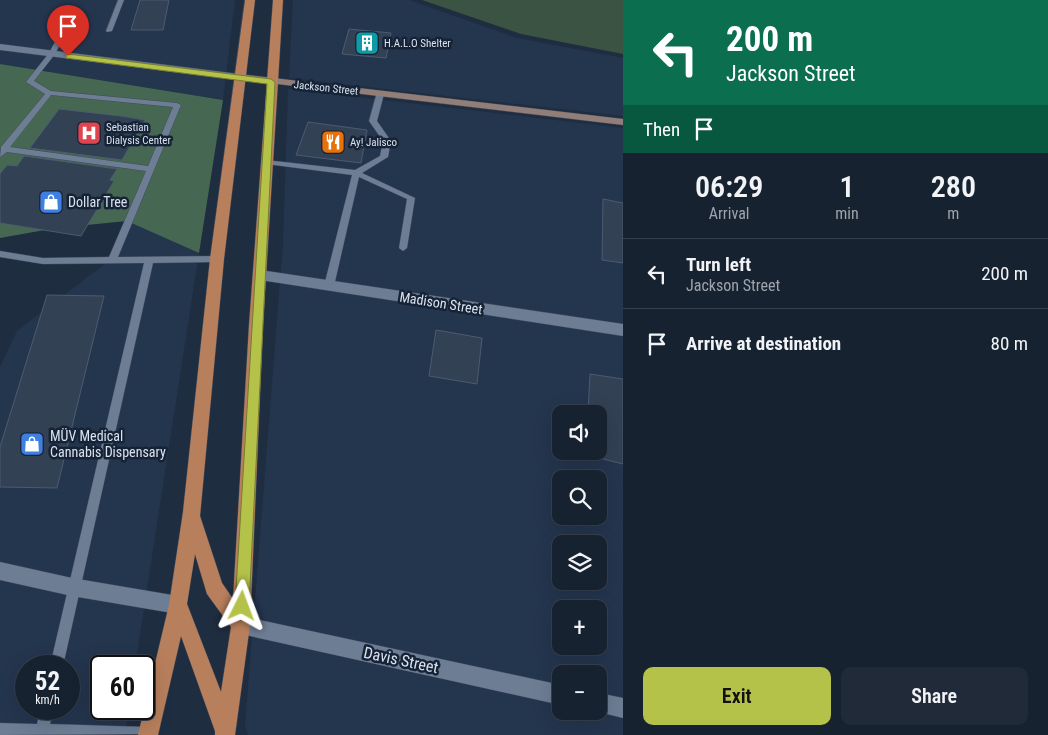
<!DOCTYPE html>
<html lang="en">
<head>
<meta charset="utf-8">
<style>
  :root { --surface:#172230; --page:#202a38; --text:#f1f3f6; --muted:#9ea4ab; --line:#363f4c; --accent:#b5c249 }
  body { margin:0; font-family:"Roboto Condensed",sans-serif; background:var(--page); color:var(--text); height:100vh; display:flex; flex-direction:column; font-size:19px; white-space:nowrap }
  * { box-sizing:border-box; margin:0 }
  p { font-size:16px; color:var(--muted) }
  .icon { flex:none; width:28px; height:28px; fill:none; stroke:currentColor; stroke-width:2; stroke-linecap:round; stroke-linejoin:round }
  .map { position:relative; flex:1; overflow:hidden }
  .side { display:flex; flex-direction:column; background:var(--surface); width:425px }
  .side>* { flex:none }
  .top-card { background:#0b6e4f; color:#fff; overflow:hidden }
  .fabs { position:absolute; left:552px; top:405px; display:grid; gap:10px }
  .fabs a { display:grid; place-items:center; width:55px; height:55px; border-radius:10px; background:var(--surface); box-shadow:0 5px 20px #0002,0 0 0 1px var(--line); font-size:25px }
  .speed { position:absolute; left:15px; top:655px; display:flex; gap:10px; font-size:25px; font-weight:700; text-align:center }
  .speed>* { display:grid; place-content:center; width:65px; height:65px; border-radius:50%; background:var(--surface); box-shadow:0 5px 20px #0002,0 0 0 1px var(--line); line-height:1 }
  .speed small { font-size:12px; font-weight:400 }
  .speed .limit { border:2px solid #111; border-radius:8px; background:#fff; color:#111 }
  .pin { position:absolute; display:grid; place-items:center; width:42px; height:42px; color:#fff; margin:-51px -21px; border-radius:50% 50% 50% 0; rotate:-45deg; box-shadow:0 0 5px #0007 }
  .pin .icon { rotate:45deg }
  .me { position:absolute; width:55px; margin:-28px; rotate:3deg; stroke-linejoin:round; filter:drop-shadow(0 0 4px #0008) }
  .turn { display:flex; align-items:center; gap:18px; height:105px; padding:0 20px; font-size:22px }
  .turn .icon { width:65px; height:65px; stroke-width:2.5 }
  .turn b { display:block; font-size:35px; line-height:42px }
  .then { display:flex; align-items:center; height:48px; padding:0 20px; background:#0003; gap:10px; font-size:19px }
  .eta { display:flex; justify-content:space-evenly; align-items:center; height:85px; text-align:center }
  .eta b { font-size:30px; font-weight:600; line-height:35px }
  .button { display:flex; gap:10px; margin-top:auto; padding:10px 20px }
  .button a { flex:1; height:58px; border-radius:10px; background:var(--accent); color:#111; font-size:20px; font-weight:600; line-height:58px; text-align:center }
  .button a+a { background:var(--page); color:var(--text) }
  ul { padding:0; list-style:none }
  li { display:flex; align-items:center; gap:15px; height:70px; padding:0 20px; border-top:1px solid var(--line) }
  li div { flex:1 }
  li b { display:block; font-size:19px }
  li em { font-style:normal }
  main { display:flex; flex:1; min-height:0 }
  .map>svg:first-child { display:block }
</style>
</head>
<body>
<main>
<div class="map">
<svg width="623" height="735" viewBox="0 0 623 735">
  <rect width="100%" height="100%" fill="#1f2d40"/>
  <g fill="#24354e" fill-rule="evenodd">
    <polygon points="0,0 235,0 223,100 0,64"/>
    <polygon points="293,0 409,0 517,38 623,58 623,116 289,78"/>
    <path d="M288 89 623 128V735H248L245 726 283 244ZM561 414H599V451H561ZM561 479H599V516H561ZM561 544H599V581H561ZM561 609H599V646H561ZM561 674H599V711H561Z"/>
    <path d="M128 221 199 253 146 595 140 603 144 609 135 666H101V709H129L125 735H0V367L17 331 106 263ZM26 666H69V709H26Z"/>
  </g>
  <polygon fill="#3b5343" points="422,0 623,0 623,54 521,34"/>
  <polygon fill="#466852" points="0,64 223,100 199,253 127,221 56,228 0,238"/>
  <g fill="#334155" stroke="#4c5b71">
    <polygon points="140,0 169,0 163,30 131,30"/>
    <polygon points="349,29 391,33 386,58 342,54"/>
    <polygon points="59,109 121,116 145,120 122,160 30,148"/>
    <polygon points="308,122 367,130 361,163 296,155"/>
    <polygon points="24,156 117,169 110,180 114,181 81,236 0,223 0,174 7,165 17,166"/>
    <polygon points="603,199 623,203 623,263 602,260"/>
    <polygon points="47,295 104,296 57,488 0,487 0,447"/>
    <polygon points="436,330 482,338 477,384 429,376"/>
    <polygon points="590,374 623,379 623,464 599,458 599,414 588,414"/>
  </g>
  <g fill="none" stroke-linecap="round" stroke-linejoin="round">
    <g stroke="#3f4a5a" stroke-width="1">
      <g id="lane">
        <polygon points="118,0 124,0 112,31 107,32 106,31"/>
        <path d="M65 27 68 29 55 54 34 81 51 91 177 103 181 105 118 257 217 256 221 259 217 262 153 263 63 666H50L144 263 43 264 0 257V251L43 258 109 257 146 171 7 152 0 157 1 147 45 94 26 82 49 53 62 29ZM51 95 173 107 148 166 10 147Z"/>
        <polygon points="377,92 384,94 377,121 391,141 388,157 362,173 415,198 407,248 403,251 399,248 407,199 359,177 334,286 329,289 324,286 352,175 266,164 262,162 266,160 355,170 380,156 383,141 369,121"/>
        <polygon points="40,709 54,709 50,724 148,727 153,729 155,734 0,735 0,723 37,724"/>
      </g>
    </g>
    <g stroke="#3f4a5a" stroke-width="1">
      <g id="street">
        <polygon points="0,44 239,74 244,77 239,80 0,50"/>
        <polygon points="260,270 623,324 623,336 260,280 253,275"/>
        <polygon points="0,562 72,578 178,596 185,598 187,605 185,612 178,614 72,596 0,580"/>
        <polygon points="241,616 561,685 561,705 241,634 234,632 232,625 234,618"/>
        <polygon points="599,693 623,698 623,718 595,711 599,711"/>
      </g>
    </g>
    <g stroke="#3f4a5a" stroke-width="1">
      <polygon id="secondary" points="239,74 623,119 623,125 235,79 234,77"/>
    </g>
    <g stroke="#3f4a5a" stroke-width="1">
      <path id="primary" d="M245 0H255L224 259 200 516 222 583 233 599 249 325 273 0H283L263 325 250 625 235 735H215V731L181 636 158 735H138L169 605 183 512 210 259ZM195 554 207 594 231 627 221 692 187 604Z"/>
    </g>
    <use href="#lane" fill="#6d7d94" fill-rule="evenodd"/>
    <use href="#street" fill="#6d7d94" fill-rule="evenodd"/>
    <use href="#secondary" fill="#927e78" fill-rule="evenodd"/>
    <use href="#primary" fill="#b87f5c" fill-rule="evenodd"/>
  </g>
  <polygon fill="#b5c249" stroke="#767e2f" points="68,54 271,79 275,82 249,606 247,611 242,613 237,611 235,606 267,84 66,58 66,55"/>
  <defs>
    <g id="building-square" transform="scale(1.25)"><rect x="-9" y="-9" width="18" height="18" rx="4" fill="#0f9aa8" stroke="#162336"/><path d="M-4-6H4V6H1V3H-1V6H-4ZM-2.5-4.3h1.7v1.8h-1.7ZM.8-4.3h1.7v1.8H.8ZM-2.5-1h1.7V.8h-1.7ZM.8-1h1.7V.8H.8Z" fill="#fff"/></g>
    <g id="hospital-square" transform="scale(1.25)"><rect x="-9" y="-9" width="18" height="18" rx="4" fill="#e0444e" stroke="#162336"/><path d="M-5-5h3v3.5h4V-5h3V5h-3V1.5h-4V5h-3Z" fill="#fff"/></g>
    <g id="restaurant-square" transform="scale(1.25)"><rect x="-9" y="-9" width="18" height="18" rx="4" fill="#e8710a" stroke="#162336"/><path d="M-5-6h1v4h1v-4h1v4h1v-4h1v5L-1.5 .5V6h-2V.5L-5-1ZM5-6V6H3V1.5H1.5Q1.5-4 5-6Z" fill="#fff"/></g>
    <g id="shop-square" transform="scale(1.25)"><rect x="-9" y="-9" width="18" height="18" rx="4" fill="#3f7fe0" stroke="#162336"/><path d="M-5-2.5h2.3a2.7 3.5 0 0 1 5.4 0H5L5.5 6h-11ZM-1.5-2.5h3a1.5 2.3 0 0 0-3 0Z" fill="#fff"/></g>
  </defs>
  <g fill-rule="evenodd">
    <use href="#building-square" x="367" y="43"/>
    <use href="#hospital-square" x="89" y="133"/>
    <use href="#restaurant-square" x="333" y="142"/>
    <use href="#shop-square" x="51" y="202"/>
    <use href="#shop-square" x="32" y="444"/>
  </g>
  <g text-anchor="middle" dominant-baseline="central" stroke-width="5" stroke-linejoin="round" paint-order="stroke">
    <g font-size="11" fill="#d9e2ef" stroke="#162336" text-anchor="start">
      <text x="384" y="43">H.A.L.O Shelter</text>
      <text x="106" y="127">Sebastian<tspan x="106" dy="13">Dialysis Center</tspan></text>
      <text x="350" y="142">Ay! Jalisco</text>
    </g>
    <g font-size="11" fill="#d9e2ef" stroke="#162336">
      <text transform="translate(326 88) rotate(6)">Jackson Street</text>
    </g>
    <g font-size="14" fill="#d9e2ef" stroke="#162336" text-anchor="start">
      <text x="68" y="202">Dollar Tree</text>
      <text x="50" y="436">MÜV Medical<tspan x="50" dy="16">Cannabis Dispensary</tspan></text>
    </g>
    <g font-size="14" fill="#d9e2ef" stroke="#162336">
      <text transform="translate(441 303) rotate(9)">Madison Street</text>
    </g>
    <g font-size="16" fill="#d9e2ef" stroke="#162336">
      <text transform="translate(401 660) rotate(12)">Davis Street</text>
    </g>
  </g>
</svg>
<div class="fabs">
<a><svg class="icon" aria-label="sound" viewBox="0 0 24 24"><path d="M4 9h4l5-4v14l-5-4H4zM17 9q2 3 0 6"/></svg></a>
<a><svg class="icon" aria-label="search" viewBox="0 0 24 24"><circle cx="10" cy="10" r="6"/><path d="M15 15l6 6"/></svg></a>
<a><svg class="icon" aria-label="layers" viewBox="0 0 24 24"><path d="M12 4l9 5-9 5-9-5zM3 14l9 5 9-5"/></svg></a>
<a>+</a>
<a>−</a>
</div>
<div class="speed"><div>52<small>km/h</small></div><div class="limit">60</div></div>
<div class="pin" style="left:68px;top:56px;background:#d93025"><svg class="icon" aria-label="arrive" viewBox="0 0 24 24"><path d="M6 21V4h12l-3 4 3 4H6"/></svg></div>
<svg class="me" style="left:242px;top:606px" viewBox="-20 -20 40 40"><path d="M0-17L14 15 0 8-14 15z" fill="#b5c249" stroke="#fff" stroke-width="4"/></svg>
</div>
<section class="side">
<div class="top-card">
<div class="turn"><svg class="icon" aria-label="left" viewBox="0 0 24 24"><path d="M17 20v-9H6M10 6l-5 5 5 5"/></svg><div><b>200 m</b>Jackson Street</div></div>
<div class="then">Then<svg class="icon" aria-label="arrive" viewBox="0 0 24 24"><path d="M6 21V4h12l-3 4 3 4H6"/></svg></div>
</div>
<div class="eta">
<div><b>06:29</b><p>Arrival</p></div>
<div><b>1</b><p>min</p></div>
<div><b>280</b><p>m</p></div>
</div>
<ul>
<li><svg class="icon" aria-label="left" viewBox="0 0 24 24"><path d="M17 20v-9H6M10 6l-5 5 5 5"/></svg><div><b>Turn left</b><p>Jackson Street</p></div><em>200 m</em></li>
<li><svg class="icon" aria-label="arrive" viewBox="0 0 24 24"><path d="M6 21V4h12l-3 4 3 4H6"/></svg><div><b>Arrive at destination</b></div><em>80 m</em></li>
</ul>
<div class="button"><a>Exit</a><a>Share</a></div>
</section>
</main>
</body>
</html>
